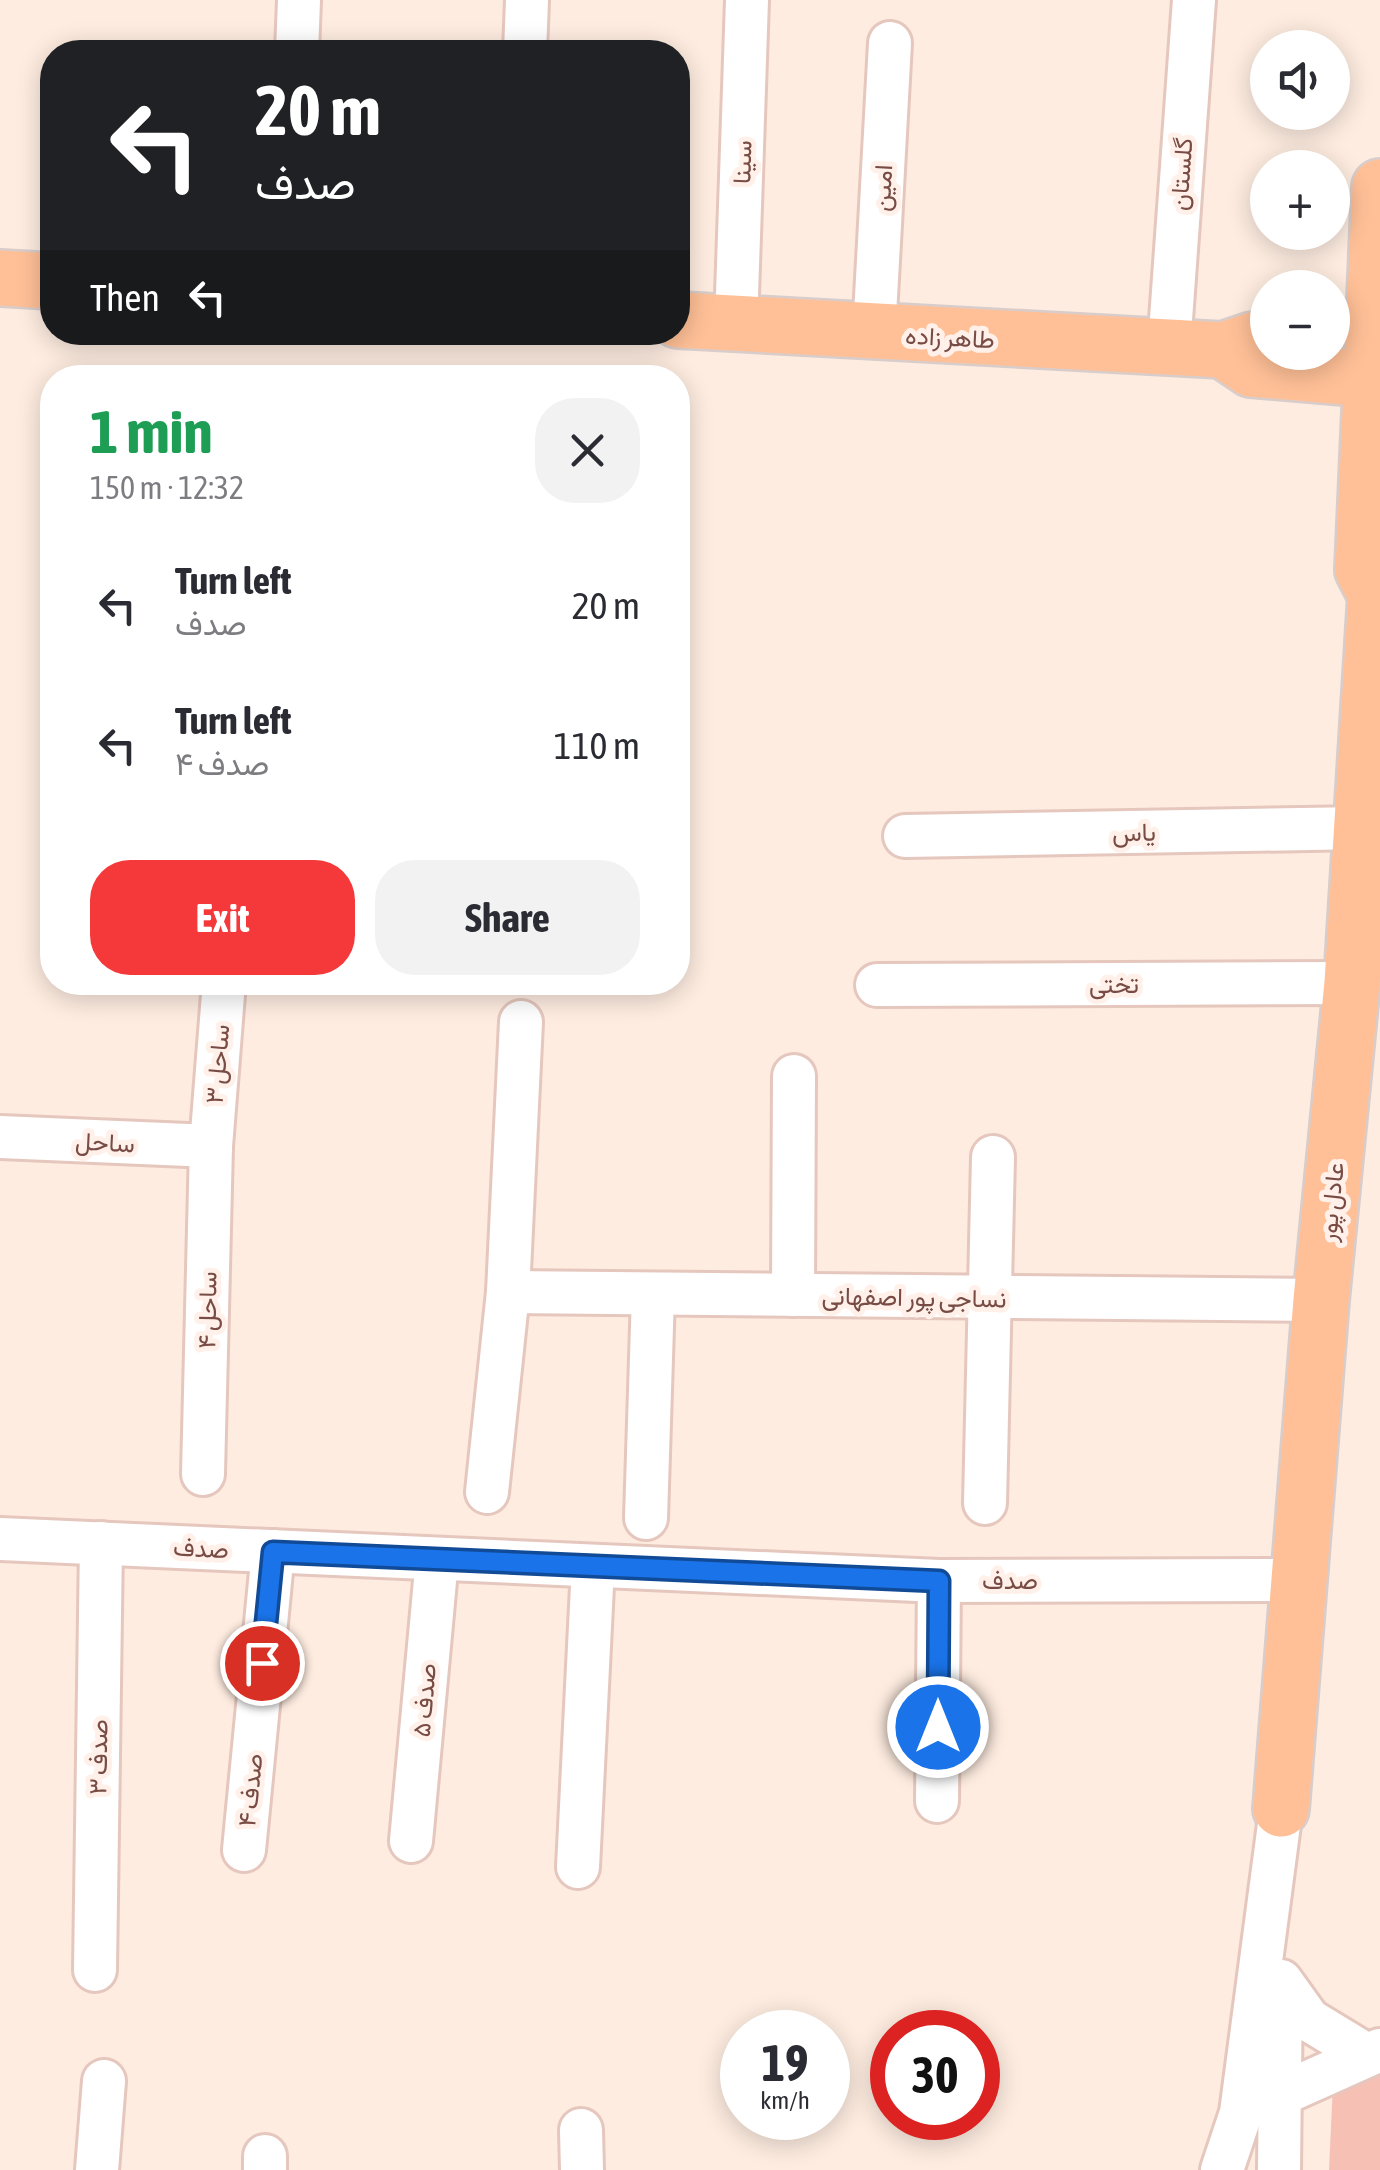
<!DOCTYPE html>
<html lang="en">
<head>
<meta charset="utf-8">
<style>
  :root { --surface:#fff; --page:#f2f2f3; --text:#2b2b33; --muted:#7c7c81; --accent:#f5393a }
  body { margin:0; font-family:"Asap Condensed",Vazirmatn,sans-serif; background:var(--page); color:var(--text); height:100vh; display:flex; flex-direction:column; font-size:38px; white-space:nowrap }
  * { box-sizing:border-box; margin:0 }
  p { font-size:32px; color:var(--muted) }
  .icon { flex:none; width:55px; height:55px; fill:none; stroke:currentColor; stroke-width:2; stroke-linecap:round; stroke-linejoin:round }
  .map { position:relative; flex:1; overflow:hidden }
  .sheet { position:absolute; left:40px; top:365px; width:650px; height:630px; display:flex; flex-direction:column; background:var(--surface); border-radius:40px; box-shadow:0 5px 25px #0003 }
  .sheet>* { flex:none }
  .top-card { position:absolute; left:40px; top:40px; width:650px; height:305px; border-radius:40px; box-shadow:0 5px 25px #0003; background:#202124; color:#fff; overflow:hidden }
  .tools { position:absolute; left:1250px; top:30px; display:grid; gap:20px }
  .tools a { display:grid; place-items:center; width:100px; height:100px; border-radius:50%; background:var(--surface); box-shadow:0 5px 25px #0003; font-size:50px }
  .speed { position:absolute; left:720px; top:2010px; display:flex; gap:20px; font-size:50px; font-weight:700; text-align:center }
  .speed>* { display:grid; place-content:center; width:130px; height:130px; border-radius:50%; background:var(--surface); box-shadow:0 5px 25px #0003; line-height:1 }
  .speed small { font-size:25px; font-weight:400 }
  .speed .limit { border:15px solid #d22; background:#fff; color:#111 }
  .pin { position:absolute; display:grid; place-items:center; width:85px; height:85px; color:#fff; margin:-42px; border:5px solid #fff; border-radius:50%; box-shadow:0 2px 10px #0007 }
  .me { position:absolute; width:110px; margin:-55px; rotate:0deg; stroke-linejoin:round; filter:drop-shadow(0 0 8px #0008) }
  .turn { display:flex; align-items:center; gap:35px; height:210px; padding:0 50px; font-size:45px }
  .turn .icon { width:130px; height:130px; stroke-width:2.5 }
  .turn b { display:block; font-size:70px; line-height:85px }
  .then { display:flex; align-items:center; height:95px; padding:0 50px; background:#0003; gap:20px; font-size:38px }
  .round { display:grid; place-items:center; flex:none; width:105px; height:105px; border-radius:40px; background:var(--page) }
  .overview { display:flex; align-items:center; justify-content:space-between; height:170px; padding:0 50px }
  h1 { font-size:60px; font-weight:700; line-height:75px; color:#1e9e55 }
  .button { display:flex; gap:20px; margin-top:auto; padding:20px 50px }
  .button a { flex:1; height:115px; border-radius:40px; background:var(--accent); color:#fff; font-size:40px; font-weight:700; line-height:115px; text-align:center }
  .button a+a { background:var(--page); color:var(--text) }
  ul { padding:0; list-style:none }
  li { display:flex; align-items:center; gap:30px; height:140px; padding:0 50px }
  li div { flex:1 }
  li b { display:block; font-size:38px }
  li em { font-style:normal }
  .map>svg:first-child { display:block }
</style>
</head>
<body>
<div class="map">
<svg width="1380" height="2170" viewBox="0 0 1380 2170">
  <rect width="100%" height="100%" fill="#feece0"/>
  <polygon fill="#f6c0b5" points="1380,2047 1380,2170 1329,2170 1334,2062"/>
  <g fill="none" stroke-linecap="round" stroke-linejoin="round">
    <g stroke="#e5c7be" stroke-width="48">
      <g id="minor">
        <polyline points="297,52 299,0"/>
        <polyline points="525,52 527,0"/>
        <polyline points="736,324 747,0"/>
        <polyline points="874,333 890,43"/>
        <polyline points="1169,347 1194,0"/>
        <polyline points="905,836 1363,828"/>
        <polyline points="877,985 1352,983"/>
        <polyline points="0,1137 211,1146"/>
        <polyline points="508,1292 1321,1300"/>
        <polyline points="793,1295 794,1076"/>
        <polyline points="203,1474 211,1146 224,982"/>
        <polyline points="487,1492 508,1292 521,1022"/>
        <polyline points="985,1503 993,1157"/>
        <polyline points="646,1518 653,1294"/>
        <polyline points="0,1539 939,1581 1301,1580"/>
        <polyline points="937,1801 939,1581"/>
        <polyline points="411,1841 437,1559"/>
        <polyline points="244,1850 273,1551"/>
        <polyline points="578,1867 593,1566"/>
        <polyline points="95,1970 101,1543"/>
        <polyline points="1281,1981 1309,2020 1365,2054"/>
        <polyline points="1257,2105 1380,2050"/>
        <polyline points="581,2130 582,2170"/>
        <polyline points="97,2170 104,2081"/>
        <polyline points="265,2170 265,2156"/>
        <polyline points="1222,2170 1241,2113 1281,1809"/>
        <polyline points="1279,2170 1281,1986"/>
      </g>
    </g>
    <g stroke="#d9cdcb" stroke-width="60">
      <g id="major">
        <polyline points="0,278 52,281"/>
        <polyline points="678,320 1223,350 1253,340 1268,341"/>
        <polyline points="1223,350 1251,369 1380,380"/>
        <polyline points="1376,595 1363,570 1380,187"/>
        <polyline points="1281,1809 1321,1300 1352,983 1376,595 1380,589"/>
      </g>
    </g>
    <use href="#minor" stroke="#fff" stroke-width="42"/>
    <use href="#major" stroke="#ffc097" stroke-width="55"/>
  </g>
  <g fill="none" stroke-linecap="round" stroke-linejoin="round">
    <g stroke="#114b97" stroke-width="25">
      <polyline id="route" points="262,1663 273,1552 939,1581 938,1727"/>
    </g>
    <use href="#route" stroke="#1a73e8" stroke-width="18"/>
  </g>
  <g text-anchor="middle" dominant-baseline="central" stroke-width="10" stroke-linejoin="round" paint-order="stroke">
    <g font-size="25" fill="#784c45" stroke="#fff1e9">
      <text transform="translate(742 162) rotate(-88)">سینا</text>
      <text transform="translate(1181 174) rotate(-86)">گلستان</text>
      <text transform="translate(882 188) rotate(-87)">امین</text>
      <text transform="translate(950 337) rotate(3)">طاهر زاده</text>
      <text transform="translate(1134 832) rotate(-1)">یاس</text>
      <text x="1114" y="984">تختی</text>
      <text transform="translate(217 1064) rotate(-85)">ساحل ۳</text>
      <text transform="translate(105 1142) rotate(3)">ساحل</text>
      <text transform="translate(1331 1202) rotate(-84)">عادل پور</text>
      <text transform="translate(914 1297) rotate(1)">نساجی پور اصفهانی</text>
      <text transform="translate(207 1310) rotate(-89)">ساحل ۴</text>
      <text transform="translate(201 1548) rotate(3)">صدف</text>
      <text x="1010" y="1580">صدف</text>
      <text transform="translate(424 1700) rotate(-85)">صدف ۵</text>
      <text transform="translate(98 1757) rotate(-89)">صدف ۳</text>
      <text transform="translate(250 1790) rotate(-84)">صدف ۴</text>
    </g>
  </g>
</svg>
<div class="tools">
<a><svg class="icon" aria-label="sound" viewBox="0 0 24 24"><path d="M4 9h4l5-4v14l-5-4H4zM17 9q2 3 0 6"/></svg></a>
<a>+</a>
<a>−</a>
</div>
<div class="speed"><div>19<small>km/h</small></div><div class="limit">30</div></div>
<div class="pin" style="left:262px;top:1663px;background:#d93025"><svg class="icon" aria-label="arrive" viewBox="0 0 24 24"><path d="M6 21V4h12l-3 4 3 4H6"/></svg></div>
<svg class="me" style="left:938px;top:1727px" viewBox="-20 -20 40 40"><circle r="17" fill="#1a73e8" stroke="#fff" stroke-width="3"/><path d="M0-11L8 9 0 5-8 9z" fill="#fff"/></svg>
<div class="top-card">
<div class="turn"><svg class="icon" aria-label="left" viewBox="0 0 24 24"><path d="M17 20v-9H6M10 6l-5 5 5 5"/></svg><div><b>20 m</b>صدف</div></div>
<div class="then">Then<svg class="icon" aria-label="left" viewBox="0 0 24 24"><path d="M17 20v-9H6M10 6l-5 5 5 5"/></svg></div>
</div>
<section class="sheet">
<div class="overview"><div><h1>1 min</h1><p>150 m · 12:32</p></div><a class="round"><svg class="icon" aria-label="close" viewBox="0 0 24 24"><path d="M6 6l12 12M18 6L6 18"/></svg></a></div>
<ul>
<li><svg class="icon" aria-label="left" viewBox="0 0 24 24"><path d="M17 20v-9H6M10 6l-5 5 5 5"/></svg><div><b>Turn left</b><p>صدف</p></div><em>20 m</em></li>
<li><svg class="icon" aria-label="left" viewBox="0 0 24 24"><path d="M17 20v-9H6M10 6l-5 5 5 5"/></svg><div><b>Turn left</b><p>صدف ۴</p></div><em>110 m</em></li>
</ul>
<div class="button"><a>Exit</a><a>Share</a></div>
</section>
</div>
</body>
</html>
